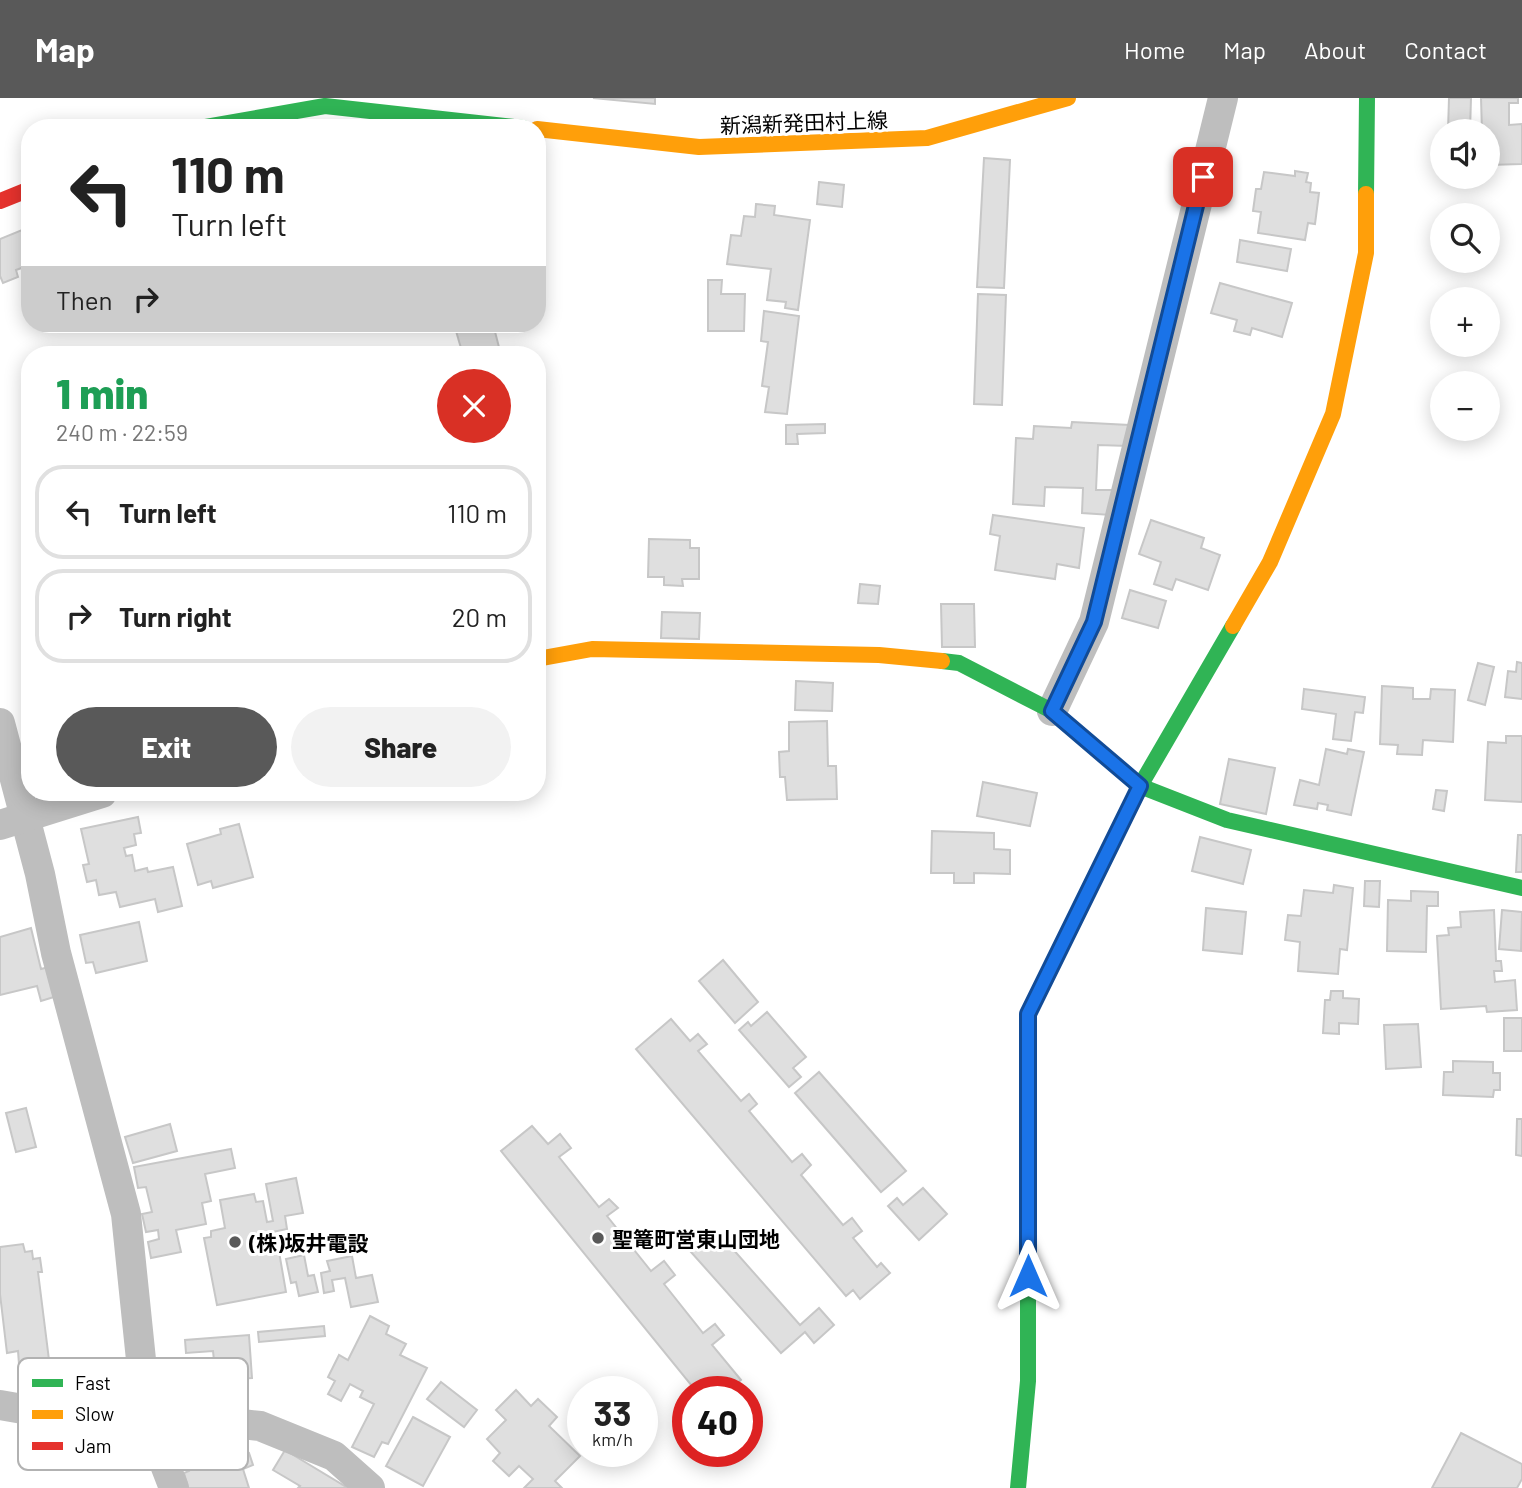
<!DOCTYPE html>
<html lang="en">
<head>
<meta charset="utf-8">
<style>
  :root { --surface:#fff; --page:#f2f2f2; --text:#222; --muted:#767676; --line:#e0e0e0; --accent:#595959 }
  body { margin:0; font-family:Barlow,"Noto Sans JP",sans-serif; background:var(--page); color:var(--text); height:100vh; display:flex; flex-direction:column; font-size:26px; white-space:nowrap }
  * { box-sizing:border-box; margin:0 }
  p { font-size:23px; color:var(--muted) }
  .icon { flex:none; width:38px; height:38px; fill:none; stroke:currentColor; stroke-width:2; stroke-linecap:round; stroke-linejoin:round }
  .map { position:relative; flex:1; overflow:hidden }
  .sheet { position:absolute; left:21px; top:248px; width:525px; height:455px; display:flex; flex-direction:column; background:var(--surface); border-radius:28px; box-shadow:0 4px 18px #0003 }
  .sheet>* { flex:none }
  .banner { position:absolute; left:21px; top:21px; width:525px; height:214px; border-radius:28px; box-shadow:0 4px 18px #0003; background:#fff; color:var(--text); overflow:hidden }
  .fabs { position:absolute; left:1430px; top:21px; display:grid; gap:14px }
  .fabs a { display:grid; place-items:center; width:70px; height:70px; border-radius:50%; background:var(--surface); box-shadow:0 4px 18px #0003; font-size:35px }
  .speed { position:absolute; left:567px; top:1278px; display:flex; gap:14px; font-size:35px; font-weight:700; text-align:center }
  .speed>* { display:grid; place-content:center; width:91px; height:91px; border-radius:50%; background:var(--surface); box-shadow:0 4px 18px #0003; line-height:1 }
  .speed small { font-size:18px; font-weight:400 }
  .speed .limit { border:10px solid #d22; background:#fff; color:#111 }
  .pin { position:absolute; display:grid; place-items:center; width:60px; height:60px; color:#fff; margin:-30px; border-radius:14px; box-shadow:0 4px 10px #0006 }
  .me { position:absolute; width:77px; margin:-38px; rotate:0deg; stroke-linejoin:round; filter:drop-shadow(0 0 5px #0008) }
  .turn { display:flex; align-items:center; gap:24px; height:147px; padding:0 35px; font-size:32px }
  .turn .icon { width:91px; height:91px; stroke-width:2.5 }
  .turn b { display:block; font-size:49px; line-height:60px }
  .then { display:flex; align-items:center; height:66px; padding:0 35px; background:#0003; gap:14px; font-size:26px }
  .round { display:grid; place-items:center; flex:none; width:74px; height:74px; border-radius:37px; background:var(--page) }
  .summary { display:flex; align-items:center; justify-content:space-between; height:119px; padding:0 35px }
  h1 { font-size:42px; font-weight:800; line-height:52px; color:#1e9e55 }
  .primary-button { display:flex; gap:14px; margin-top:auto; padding:14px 35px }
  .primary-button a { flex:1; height:80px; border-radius:42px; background:var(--accent); color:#fff; font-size:28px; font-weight:800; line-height:80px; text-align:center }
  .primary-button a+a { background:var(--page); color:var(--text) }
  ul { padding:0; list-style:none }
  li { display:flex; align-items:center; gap:21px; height:94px; margin:0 14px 10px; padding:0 21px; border:4px solid var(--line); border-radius:28px }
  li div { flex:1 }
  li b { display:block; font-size:26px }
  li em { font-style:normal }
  header { display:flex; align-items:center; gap:42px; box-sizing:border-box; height:98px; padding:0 35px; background:var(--accent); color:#fff }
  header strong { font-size:33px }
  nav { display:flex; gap:38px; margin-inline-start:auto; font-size:24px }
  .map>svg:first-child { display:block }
</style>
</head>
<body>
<header>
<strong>Map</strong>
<nav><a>Home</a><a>Map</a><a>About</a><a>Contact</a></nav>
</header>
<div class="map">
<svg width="1522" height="1390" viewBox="0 0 1522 1390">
  <rect width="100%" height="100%" fill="#fff"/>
  <g fill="#dfdfdf" stroke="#c7c7c7" stroke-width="2">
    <polygon points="593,0 655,0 655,6"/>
    <polygon points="1449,0 1471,0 1470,33 1448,33"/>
    <polygon points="1481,0 1518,0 1518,5 1509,5 1509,27 1522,26 1522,66 1488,67 1488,33 1482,33"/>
    <polygon points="984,60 1010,62 1004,190 977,189"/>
    <polygon points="1295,73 1308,75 1306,84 1311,85 1310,94 1319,95 1315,126 1308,125 1305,142 1258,135 1261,114 1253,113 1256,91 1261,91 1264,74 1295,78"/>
    <polygon points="819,84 844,87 842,109 817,106"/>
    <polygon points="756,106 775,108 774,117 810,122 798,212 785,210 786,204 767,202 771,171 727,166 731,137 741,138 744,118 755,119"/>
    <polygon points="22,132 30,154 30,167 16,172 18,179 3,185 0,178 0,141"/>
    <polygon points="1240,142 1291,151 1287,173 1237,164"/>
    <polygon points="708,182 722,182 721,196 745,196 744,233 708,233"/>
    <polygon points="1220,185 1292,205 1282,239 1252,230 1250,237 1234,233 1237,222 1211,215"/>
    <polygon points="978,196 1006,197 1002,307 974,306"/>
    <polygon points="764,213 799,218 787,316 765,314 769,289 762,288 768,244 761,243"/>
    <polygon points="454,226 493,226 501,257 463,257"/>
    <polygon points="1072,324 1129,327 1128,348 1098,347 1096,392 1112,392 1111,417 1082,415 1083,390 1045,389 1044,408 1013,406 1016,340 1033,341 1034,328 1071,330"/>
    <polygon points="825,326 825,335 797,336 798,346 786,346 786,327"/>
    <polygon points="993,417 1084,430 1079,470 1057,466 1055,481 995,472 1000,438 990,436"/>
    <polygon points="1151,422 1204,440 1201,450 1220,457 1208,492 1176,481 1172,492 1154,486 1161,464 1139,456"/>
    <polygon points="649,441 690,442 690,450 699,450 699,481 682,481 683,488 664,487 664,479 648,479"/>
    <polygon points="860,486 880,488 878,506 858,505"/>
    <polygon points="1130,492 1166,503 1158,530 1122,520"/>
    <polygon points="941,506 974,506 975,549 942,549"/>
    <polygon points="662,514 700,515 699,541 661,540"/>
    <polygon points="1517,564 1522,565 1522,601 1505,599 1508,573 1516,574"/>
    <polygon points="1478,565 1494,569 1485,607 1468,602"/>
    <polygon points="796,583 833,585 832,613 795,612"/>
    <polygon points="1382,588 1413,590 1413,601 1430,601 1431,591 1455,592 1453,644 1423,642 1422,657 1397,656 1398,647 1380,646"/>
    <polygon points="1304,591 1365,599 1363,615 1355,614 1351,643 1333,641 1336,616 1302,611"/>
    <polygon points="827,623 828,668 836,668 837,701 787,702 785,679 780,679 779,654 789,653 789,624"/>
    <polygon points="1506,638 1522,638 1522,704 1485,702 1488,644 1506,645"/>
    <polygon points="1326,651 1347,656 1348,651 1364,654 1351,717 1327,712 1328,707 1318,705 1317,711 1294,707 1300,682 1319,687"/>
    <polygon points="1229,661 1275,670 1266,716 1220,706"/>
    <polygon points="983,684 1037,695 1030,728 977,718"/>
    <polygon points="1436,692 1447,693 1444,713 1433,711"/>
    <polygon points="138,719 141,735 134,736 136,747 124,750 126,758 132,757 135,773 147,770 148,774 173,769 182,808 158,814 155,801 120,809 116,794 99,797 96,782 87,784 83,767 89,766 81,731"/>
    <polygon points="239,726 253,779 213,790 211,783 198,787 187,746 221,736 220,731"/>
    <polygon points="932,733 994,735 994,751 1010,752 1010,776 974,775 974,785 954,785 954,775 931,775"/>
    <polygon points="1518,737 1522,737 1522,774 1516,774"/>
    <polygon points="1200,739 1251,752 1243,786 1192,773"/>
    <polygon points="1365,783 1380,783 1379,809 1364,808"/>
    <polygon points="1334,787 1353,790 1347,852 1340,851 1338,876 1298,873 1300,844 1285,842 1288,817 1301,818 1304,792 1333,795"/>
    <polygon points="1411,793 1438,794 1438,808 1427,808 1426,854 1387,853 1388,802 1411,803"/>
    <polygon points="1206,810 1246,814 1242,856 1203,852"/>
    <polygon points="1494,812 1496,863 1501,863 1502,873 1494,873 1495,884 1515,882 1517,912 1487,914 1486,908 1441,911 1437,838 1449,837 1448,830 1461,829 1460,814"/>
    <polygon points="1502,812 1522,814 1521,853 1499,851"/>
    <polygon points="139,824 147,863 96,875 93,864 86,865 80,837"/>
    <polygon points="31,830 41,871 49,869 57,898 41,903 37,888 0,897 0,839"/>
    <polygon points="723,862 758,904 735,925 699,883"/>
    <polygon points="1331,893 1343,893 1343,900 1359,901 1358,926 1339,925 1339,936 1323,935 1325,902 1330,902"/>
    <polygon points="767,914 806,959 793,970 801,979 789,989 739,932 748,924 751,928"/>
    <rect x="1504" y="920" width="18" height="33"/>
    <polygon points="671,921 690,943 698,936 707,946 698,953 741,1003 749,996 757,1006 749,1013 792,1064 802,1056 811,1067 801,1077 843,1127 852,1120 862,1133 853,1140 877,1169 881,1165 890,1175 860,1201 853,1192 846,1198 636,951"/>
    <polygon points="1418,926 1421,969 1386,971 1384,927"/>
    <polygon points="1453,963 1493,964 1493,975 1500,975 1500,992 1494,992 1493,999 1443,997 1444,974 1453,974"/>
    <polygon points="819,974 906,1073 881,1094 795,995"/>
    <polygon points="26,1010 36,1049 16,1054 6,1015"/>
    <polygon points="1517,1021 1522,1021 1522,1058 1516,1057"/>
    <polygon points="170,1026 177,1053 133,1065 125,1039"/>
    <polygon points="532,1028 548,1046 560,1036 571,1050 559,1059 599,1109 609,1101 618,1110 607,1118 651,1173 664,1163 675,1177 664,1186 703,1235 715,1226 724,1237 712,1247 741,1282 728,1293 696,1293 501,1053"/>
    <polygon points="231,1051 235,1070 205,1076 211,1103 202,1105 206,1126 176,1132 181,1154 151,1160 148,1144 159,1141 158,1132 146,1134 142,1116 152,1114 146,1089 138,1090 134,1069"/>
    <polygon points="296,1080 303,1115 285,1118 287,1131 263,1136 266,1150 278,1148 286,1194 217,1207 204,1140 211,1139 211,1133 225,1130 220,1102 254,1096 256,1104 263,1103 267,1124 273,1123 266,1086"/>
    <polygon points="923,1090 947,1116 919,1142 888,1108 897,1100 903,1107"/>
    <polygon points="716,1132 800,1227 819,1210 834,1227 814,1245 805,1234 781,1255 691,1154"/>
    <polygon points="23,1146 25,1154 32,1153 33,1161 40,1160 42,1174 38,1174 49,1262 19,1266 18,1253 7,1255 0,1196 0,1149"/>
    <polygon points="304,1157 308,1178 314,1177 318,1194 299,1198 296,1184 291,1185 286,1161"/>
    <polygon points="352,1158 356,1180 372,1177 378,1204 351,1209 345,1180 332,1182 334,1193 324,1195 321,1175 330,1173 327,1163"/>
    <polygon points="370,1218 389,1228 386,1236 406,1246 400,1257 427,1270 388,1346 382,1344 374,1359 352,1349 374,1306 360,1299 363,1293 350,1286 341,1303 328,1296 335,1283 328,1279 339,1257 348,1262"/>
    <polygon points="324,1228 325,1238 259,1244 258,1234"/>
    <polygon points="249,1237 252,1280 216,1282 213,1253 186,1255 185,1242"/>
    <polygon points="441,1284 477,1312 464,1329 427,1301"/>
    <polygon points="516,1292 531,1308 538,1301 557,1319 549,1328 580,1358 555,1383 562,1390 524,1390 533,1381 519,1368 509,1378 493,1363 500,1355 487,1341 506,1322 496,1312"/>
    <polygon points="413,1319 450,1339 423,1388 386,1368"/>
    <polygon points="1461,1335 1522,1366 1522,1381 1517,1390 1432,1390"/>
    <polygon points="237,1340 242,1357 249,1355 253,1367 243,1371 249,1390 188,1390 184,1375 189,1373 186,1363 194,1360 192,1354"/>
    <polygon points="285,1352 348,1390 298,1390 300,1388 273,1372"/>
  </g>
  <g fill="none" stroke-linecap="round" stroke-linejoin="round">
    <g stroke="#bebebe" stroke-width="30">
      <polyline points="1052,613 1094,524 1223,0"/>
      <polyline points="0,625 40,776 56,855 126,1116 147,1320 174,1390"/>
      <polyline points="0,727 102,695"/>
      <polyline points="0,1307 115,1327 147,1320 179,1319 260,1328 334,1358 370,1390"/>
    </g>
    <g stroke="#30b455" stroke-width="16">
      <polyline points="200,30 325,8 523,30"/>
      <polyline points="1366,96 1367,0"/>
      <polyline points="942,563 959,565 1052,613 1140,688 1227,722 1522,790"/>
      <polyline points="1018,1390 1028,1283 1028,916 1140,688 1233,528"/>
    </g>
    <g stroke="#ff9f0a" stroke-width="16">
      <polyline points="537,31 699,49 927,40 1068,0"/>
      <polyline points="1233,528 1270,464 1333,316 1366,155 1366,96"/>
      <polyline points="537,561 592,551 879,557 942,563"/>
    </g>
    <polyline stroke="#e5322d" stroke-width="16" points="0,103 30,91"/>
  </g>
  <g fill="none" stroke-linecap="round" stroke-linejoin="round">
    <g stroke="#114b97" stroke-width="18">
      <polyline id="route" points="1028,1178 1028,916 1140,688 1052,613 1094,524 1203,79"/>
    </g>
    <use href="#route" stroke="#1a73e8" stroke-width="12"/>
  </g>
  <g fill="#595959" stroke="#fff" stroke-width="2.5">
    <circle cx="598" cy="1140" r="7"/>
    <circle cx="235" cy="1144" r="7"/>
  </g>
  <g text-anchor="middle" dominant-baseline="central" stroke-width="6" stroke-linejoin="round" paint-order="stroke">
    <g font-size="21" fill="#000" stroke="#fff">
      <text transform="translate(804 24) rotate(-2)">新潟新発田村上線</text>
    </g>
    <g font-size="21" font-weight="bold" fill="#000" stroke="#fff" text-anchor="start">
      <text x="612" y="1140">聖篭町営東山団地</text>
      <text x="249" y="1144">(株)坂井電設</text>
    </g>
  </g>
  <rect x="18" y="1260" width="230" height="112" rx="10" fill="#fff" stroke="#b2b2b2" stroke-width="2"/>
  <rect x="32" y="1281" width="31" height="8" fill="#30b455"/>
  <rect x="32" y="1312" width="31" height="9" fill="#ff9f0a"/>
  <rect x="32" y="1344" width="31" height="8" fill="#e5322d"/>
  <g font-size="19" fill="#000">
    <text x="75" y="1292">Fast</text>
    <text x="75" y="1323">Slow</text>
    <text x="75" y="1355">Jam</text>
  </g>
</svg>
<div class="fabs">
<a><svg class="icon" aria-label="sound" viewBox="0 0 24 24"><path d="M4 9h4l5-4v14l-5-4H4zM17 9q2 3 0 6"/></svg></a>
<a><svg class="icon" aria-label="search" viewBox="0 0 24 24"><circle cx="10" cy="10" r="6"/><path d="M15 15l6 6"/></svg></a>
<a>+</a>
<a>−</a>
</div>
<div class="speed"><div>33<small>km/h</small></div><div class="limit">40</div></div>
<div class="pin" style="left:1203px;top:79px;background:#d93025"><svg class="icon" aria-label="arrive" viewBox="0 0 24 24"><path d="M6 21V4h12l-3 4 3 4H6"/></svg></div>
<svg class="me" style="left:1028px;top:1178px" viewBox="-20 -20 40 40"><path d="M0-17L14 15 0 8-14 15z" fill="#1a73e8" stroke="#fff" stroke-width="4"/></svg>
<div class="banner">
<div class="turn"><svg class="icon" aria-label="left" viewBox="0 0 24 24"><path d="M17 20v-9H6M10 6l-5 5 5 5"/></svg><div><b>110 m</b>Turn left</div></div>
<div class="then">Then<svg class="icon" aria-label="right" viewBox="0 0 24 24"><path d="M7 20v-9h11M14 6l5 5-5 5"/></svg></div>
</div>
<section class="sheet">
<div class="summary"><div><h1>1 min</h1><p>240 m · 22:59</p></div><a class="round" style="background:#d93025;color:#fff"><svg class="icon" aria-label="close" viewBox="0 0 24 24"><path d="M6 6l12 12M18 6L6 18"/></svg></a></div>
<ul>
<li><svg class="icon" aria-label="left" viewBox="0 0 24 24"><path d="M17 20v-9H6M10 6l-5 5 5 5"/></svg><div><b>Turn left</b></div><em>110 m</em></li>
<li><svg class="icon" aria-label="right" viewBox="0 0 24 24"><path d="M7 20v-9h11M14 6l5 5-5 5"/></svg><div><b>Turn right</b></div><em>20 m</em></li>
</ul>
<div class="primary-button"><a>Exit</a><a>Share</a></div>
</section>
</div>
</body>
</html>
